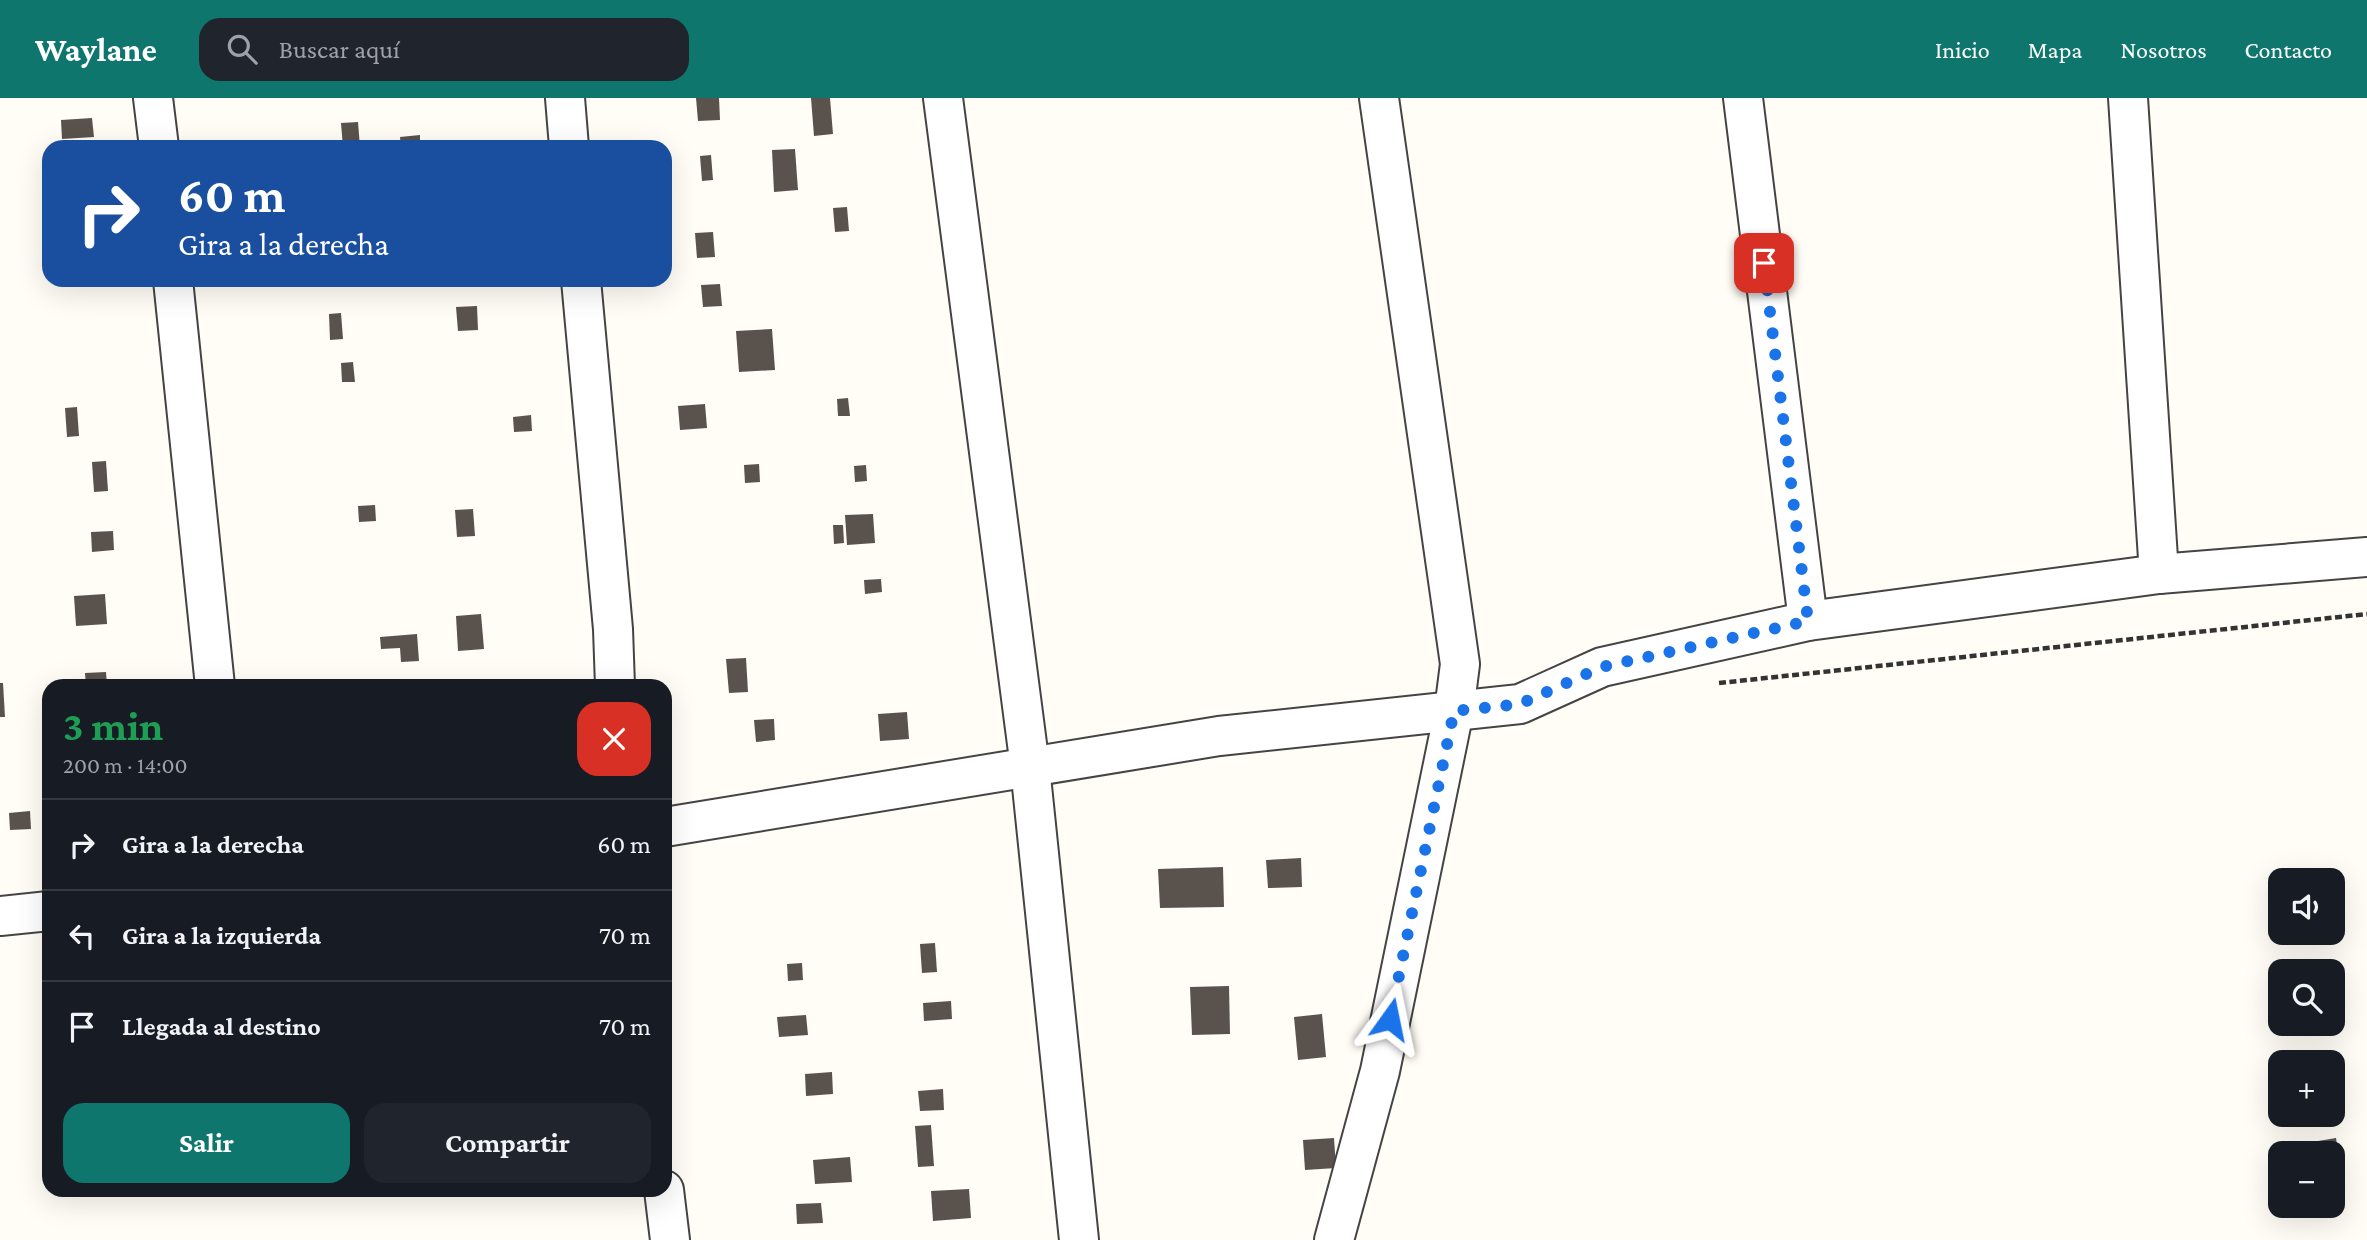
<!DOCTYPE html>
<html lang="es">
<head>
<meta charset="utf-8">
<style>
  :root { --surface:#171b24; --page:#20242c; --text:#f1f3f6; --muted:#9ea1a6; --line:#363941; --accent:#0f766e }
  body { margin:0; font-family:"Crimson Pro",serif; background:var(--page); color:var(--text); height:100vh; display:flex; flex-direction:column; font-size:26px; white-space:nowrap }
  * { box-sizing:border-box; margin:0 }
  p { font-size:23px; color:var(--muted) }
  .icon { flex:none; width:38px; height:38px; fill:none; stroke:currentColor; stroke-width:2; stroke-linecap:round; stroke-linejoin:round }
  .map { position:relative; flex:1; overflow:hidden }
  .sheet { position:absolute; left:42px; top:581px; width:630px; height:518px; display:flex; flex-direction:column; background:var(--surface); border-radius:21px; box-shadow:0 7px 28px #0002 }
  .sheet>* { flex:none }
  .guide { position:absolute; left:42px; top:42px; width:630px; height:147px; border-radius:21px; box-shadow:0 7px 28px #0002; background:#1a4fa0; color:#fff; overflow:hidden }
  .buttons { position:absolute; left:2268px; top:770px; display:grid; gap:14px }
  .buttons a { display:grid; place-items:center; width:77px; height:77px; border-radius:14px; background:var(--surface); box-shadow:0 7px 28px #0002; font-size:35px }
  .pin { position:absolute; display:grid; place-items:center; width:60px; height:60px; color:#fff; margin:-30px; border-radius:14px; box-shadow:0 4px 10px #0006 }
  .me { position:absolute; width:77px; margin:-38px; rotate:12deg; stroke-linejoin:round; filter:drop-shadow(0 0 5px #0008) }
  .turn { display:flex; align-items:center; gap:24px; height:147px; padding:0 21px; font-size:32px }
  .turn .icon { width:91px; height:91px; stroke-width:2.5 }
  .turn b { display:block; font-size:49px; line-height:60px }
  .round { display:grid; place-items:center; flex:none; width:74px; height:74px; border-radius:21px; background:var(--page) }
  .overview { display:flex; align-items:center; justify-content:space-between; height:119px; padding:0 21px }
  h1 { font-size:42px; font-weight:700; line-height:52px; color:#1e9e55 }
  .button { display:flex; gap:14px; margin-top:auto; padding:14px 21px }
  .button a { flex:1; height:80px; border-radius:21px; background:var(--accent); color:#fff; font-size:28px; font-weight:700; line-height:80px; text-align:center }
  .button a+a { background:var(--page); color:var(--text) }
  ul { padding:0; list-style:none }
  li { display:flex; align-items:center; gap:21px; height:91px; padding:0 21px; border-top:2px solid var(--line) }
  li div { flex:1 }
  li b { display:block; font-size:26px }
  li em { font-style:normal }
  header { display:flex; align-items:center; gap:42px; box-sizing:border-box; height:98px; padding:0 35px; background:var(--accent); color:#fff }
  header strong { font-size:33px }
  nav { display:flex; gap:38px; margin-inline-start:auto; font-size:24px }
  .search { width:490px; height:63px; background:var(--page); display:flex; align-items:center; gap:18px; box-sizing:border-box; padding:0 24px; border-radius:21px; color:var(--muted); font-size:26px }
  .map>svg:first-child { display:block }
</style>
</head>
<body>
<header>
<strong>Waylane</strong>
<div class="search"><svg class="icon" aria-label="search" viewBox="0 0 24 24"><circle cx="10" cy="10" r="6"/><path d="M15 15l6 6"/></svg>Buscar aquí</div>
<nav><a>Inicio</a><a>Mapa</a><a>Nosotros</a><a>Contacto</a></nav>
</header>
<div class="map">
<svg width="2367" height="1142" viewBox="0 0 2367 1142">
  <rect width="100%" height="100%" fill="#fffdf5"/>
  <g fill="#5a524d">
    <polygon points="696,0 719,0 720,22 698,23"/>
    <polygon points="811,0 830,0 833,36 814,38"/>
    <polygon points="92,20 94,39 62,41 61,22"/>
    <polygon points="358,24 360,49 343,49 341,25"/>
    <polygon points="420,37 420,49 401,49 400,39"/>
    <polygon points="795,51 798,92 774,94 772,52"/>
    <polygon points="711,57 713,82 702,83 700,58"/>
    <polygon points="847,109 849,133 835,134 833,110"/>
    <polygon points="713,134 715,159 697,160 695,135"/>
    <polygon points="720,186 722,208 703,209 701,187"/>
    <polygon points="477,208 478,232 458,233 456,209"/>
    <polygon points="341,215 343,241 330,242 329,216"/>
    <polygon points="772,231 775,272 739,274 736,233"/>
    <polygon points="353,264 355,284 342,284 341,265"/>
    <polygon points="848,300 850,318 838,318 837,301"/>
    <polygon points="705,306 707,330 680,332 678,308"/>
    <polygon points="77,309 79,338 67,339 65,310"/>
    <polygon points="531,317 532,333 514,334 513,319"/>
    <polygon points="106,363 108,393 94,394 92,364"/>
    <polygon points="759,366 760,384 745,385 744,367"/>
    <polygon points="866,367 867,383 855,384 854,368"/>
    <polygon points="375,407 376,423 359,424 358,408"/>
    <polygon points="473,411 475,438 457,439 455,412"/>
    <polygon points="873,416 875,445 847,447 845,417"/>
    <polygon points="833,427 843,427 844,445 834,446"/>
    <polygon points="113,433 114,452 92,454 91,434"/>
    <polygon points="881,481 882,494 865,496 864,482"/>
    <polygon points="105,496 107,526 76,528 74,498"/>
    <polygon points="481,516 484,551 458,553 456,518"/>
    <polygon points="417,536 419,563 401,564 400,550 381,551 380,539"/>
    <polygon points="746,560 748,594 729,595 726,561"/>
    <polygon points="106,574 107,588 86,588 85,575"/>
    <polygon points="0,585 3,585 5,619 0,619"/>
    <polygon points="907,614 909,641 880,643 878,616"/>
    <polygon points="774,621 775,642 756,644 754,622"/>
    <polygon points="30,713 31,731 10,732 9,715"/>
    <polygon points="1301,760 1302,789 1268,790 1266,762"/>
    <polygon points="1223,769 1224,809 1160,810 1158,771"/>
    <polygon points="935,845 937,874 922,875 920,846"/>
    <polygon points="802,865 803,882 788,883 787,866"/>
    <polygon points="1229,888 1230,936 1192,937 1190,889"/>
    <polygon points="951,903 952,921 924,923 923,905"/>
    <polygon points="1322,916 1326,959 1298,962 1294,919"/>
    <polygon points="806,917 808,937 779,939 777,919"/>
    <polygon points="832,974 833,996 806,998 805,976"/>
    <polygon points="943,991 944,1012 920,1013 918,993"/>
    <polygon points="931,1027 934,1068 918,1069 915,1028"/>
    <polygon points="1334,1040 1336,1070 1305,1072 1303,1042"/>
    <polygon points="2336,1040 2343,1085 2333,1087 2333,1055 2301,1055 2300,1046"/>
    <polygon points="850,1059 852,1084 815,1086 813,1062"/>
    <polygon points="969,1091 971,1120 933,1123 931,1093"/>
    <polygon points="821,1105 823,1125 797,1126 796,1106"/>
  </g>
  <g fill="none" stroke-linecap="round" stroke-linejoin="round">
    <g stroke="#444" stroke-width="42">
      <g id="minor">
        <polyline points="153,0 159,49"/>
        <polyline points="565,0 569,49"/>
        <polyline points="943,0 1030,669 1079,1142"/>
        <polyline points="1743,0 1808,523"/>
        <polyline points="2128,0 2159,476"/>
        <polyline points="173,182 215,588"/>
        <polyline points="581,182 613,531 615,588"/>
        <polyline points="665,729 1219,638 1520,606 1602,569 1808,523 2159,476 2367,459"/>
        <polyline points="0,818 49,813"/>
        <polyline points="664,1092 670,1142"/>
        <polyline points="1334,1142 1380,973 1454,613 1460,566 1379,0"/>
      </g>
    </g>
    <polyline stroke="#333" stroke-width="4.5" stroke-dasharray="7 3.5" stroke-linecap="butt" points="1719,585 2367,516"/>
    <use href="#minor" stroke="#fff" stroke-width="38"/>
  </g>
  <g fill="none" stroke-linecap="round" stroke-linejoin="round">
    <polyline stroke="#1a73e8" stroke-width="12" stroke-dasharray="0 21.6" points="1390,921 1454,613 1520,606 1602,569 1808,523 1764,165"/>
  </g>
</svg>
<div class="buttons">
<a><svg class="icon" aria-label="sound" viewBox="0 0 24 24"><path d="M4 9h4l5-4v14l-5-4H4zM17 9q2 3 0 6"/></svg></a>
<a><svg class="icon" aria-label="search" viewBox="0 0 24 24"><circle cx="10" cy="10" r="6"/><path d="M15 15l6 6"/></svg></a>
<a>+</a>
<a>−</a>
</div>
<div class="pin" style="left:1764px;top:165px;background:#d93025"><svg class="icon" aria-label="arrive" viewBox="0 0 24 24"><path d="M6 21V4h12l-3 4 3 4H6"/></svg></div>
<svg class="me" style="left:1390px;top:921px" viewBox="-20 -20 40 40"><path d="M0-17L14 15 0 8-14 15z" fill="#1a73e8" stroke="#fff" stroke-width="4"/></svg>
<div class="guide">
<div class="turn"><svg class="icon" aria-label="right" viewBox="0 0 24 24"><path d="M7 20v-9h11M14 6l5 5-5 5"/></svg><div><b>60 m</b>Gira a la derecha</div></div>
</div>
<section class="sheet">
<div class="overview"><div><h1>3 min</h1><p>200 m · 14:00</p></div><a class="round" style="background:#d93025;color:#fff"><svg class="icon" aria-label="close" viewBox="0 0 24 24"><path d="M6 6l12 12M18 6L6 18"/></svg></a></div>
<ul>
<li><svg class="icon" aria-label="right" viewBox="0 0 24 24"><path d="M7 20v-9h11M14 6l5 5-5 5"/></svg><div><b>Gira a la derecha</b></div><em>60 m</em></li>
<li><svg class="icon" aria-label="left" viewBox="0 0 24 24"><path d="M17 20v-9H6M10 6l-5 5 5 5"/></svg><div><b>Gira a la izquierda</b></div><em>70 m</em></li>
<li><svg class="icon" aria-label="arrive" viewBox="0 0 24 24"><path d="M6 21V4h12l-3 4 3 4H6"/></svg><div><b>Llegada al destino</b></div><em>70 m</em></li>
</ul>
<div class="button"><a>Salir</a><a>Compartir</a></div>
</section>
</div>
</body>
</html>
